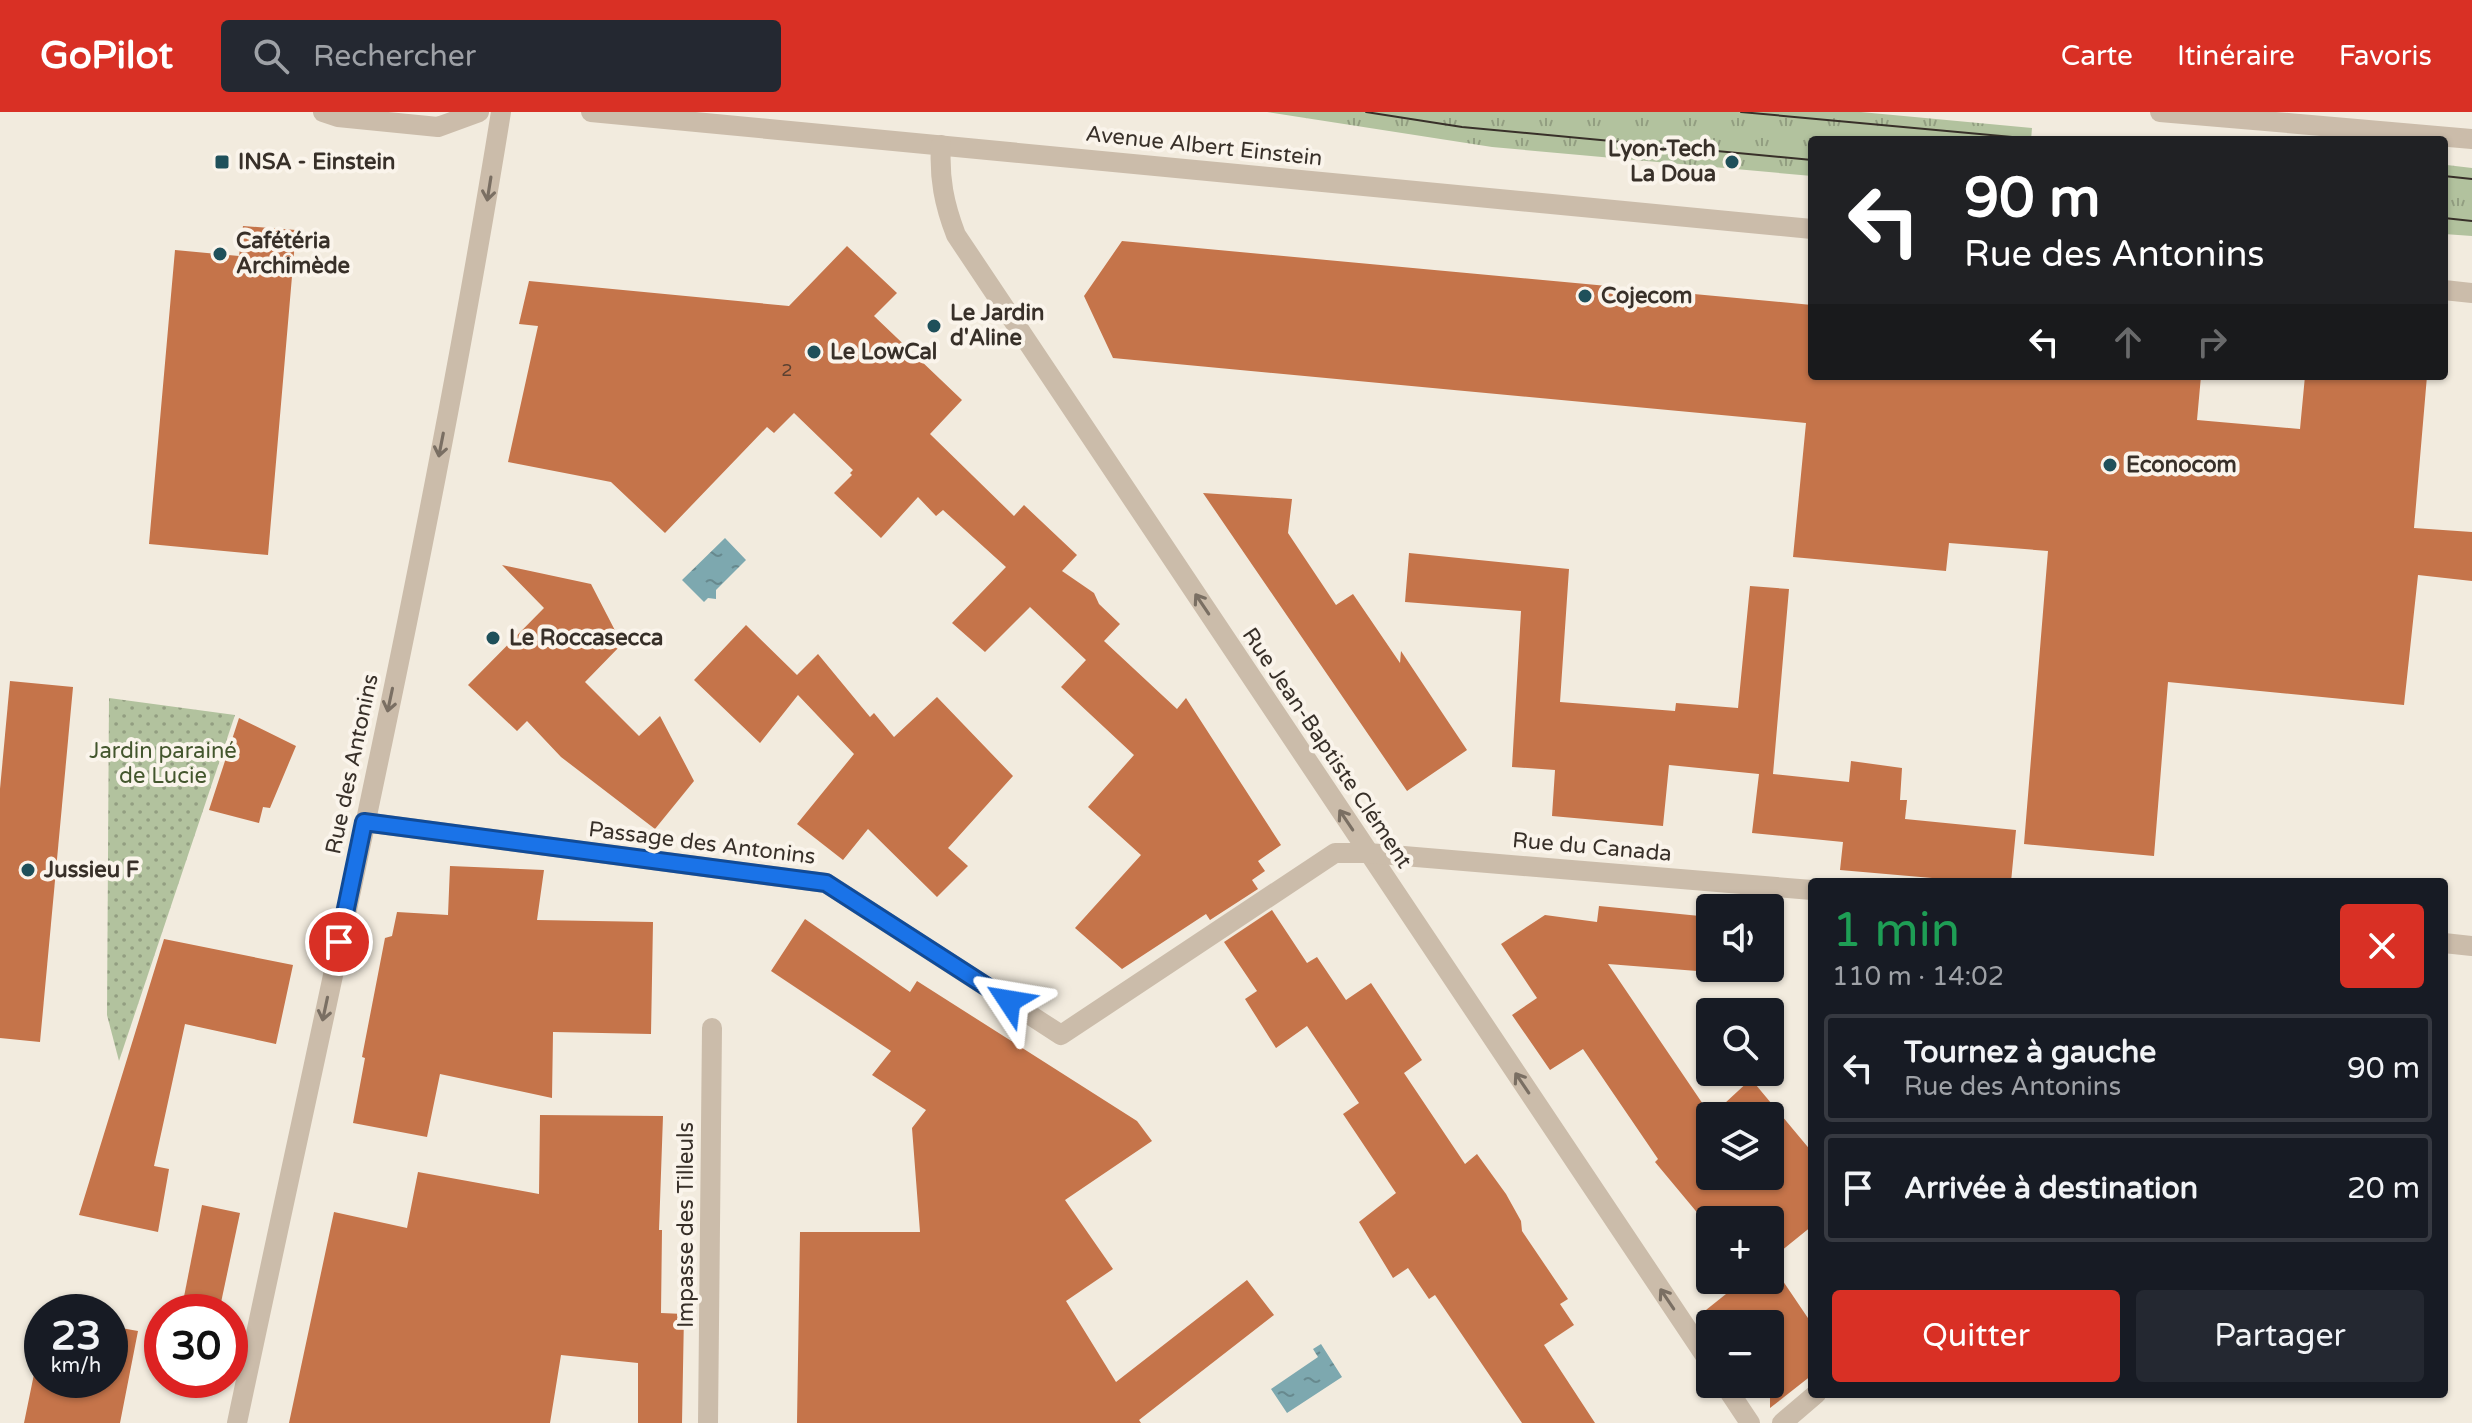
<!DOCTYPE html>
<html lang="fr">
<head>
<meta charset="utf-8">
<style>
  :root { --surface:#171b24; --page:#242831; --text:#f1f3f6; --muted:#9ea1a6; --line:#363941; --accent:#d93025 }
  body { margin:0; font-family:"Varela Round",sans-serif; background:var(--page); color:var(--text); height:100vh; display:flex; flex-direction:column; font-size:30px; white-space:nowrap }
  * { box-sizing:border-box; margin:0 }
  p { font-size:26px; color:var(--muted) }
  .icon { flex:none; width:44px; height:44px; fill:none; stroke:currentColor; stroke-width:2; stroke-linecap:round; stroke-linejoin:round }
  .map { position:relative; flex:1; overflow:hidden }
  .sheet { position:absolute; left:1808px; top:766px; width:640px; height:520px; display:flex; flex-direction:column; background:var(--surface); border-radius:8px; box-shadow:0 2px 6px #0004 }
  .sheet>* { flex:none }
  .guide { position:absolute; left:1808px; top:24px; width:640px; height:244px; border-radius:8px; box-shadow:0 2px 6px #0004; background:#202124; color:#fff; overflow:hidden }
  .buttons { position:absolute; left:1696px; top:782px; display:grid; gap:16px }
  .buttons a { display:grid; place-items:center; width:88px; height:88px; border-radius:8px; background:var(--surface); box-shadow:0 2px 6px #0004; font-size:40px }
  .speed { position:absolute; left:24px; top:1182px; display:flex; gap:16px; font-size:40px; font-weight:700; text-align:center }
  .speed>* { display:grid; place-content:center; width:104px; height:104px; border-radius:50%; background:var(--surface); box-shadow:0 2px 6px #0004; line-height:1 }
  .speed small { font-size:20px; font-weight:400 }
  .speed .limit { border:12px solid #d22; background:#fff; color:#111 }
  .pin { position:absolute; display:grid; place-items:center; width:68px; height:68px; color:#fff; margin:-34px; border:4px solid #fff; border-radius:50%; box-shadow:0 2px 8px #0007 }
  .me { position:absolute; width:88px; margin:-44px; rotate:303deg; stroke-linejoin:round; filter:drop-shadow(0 0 6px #0008) }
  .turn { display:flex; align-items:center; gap:28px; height:168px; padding:0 24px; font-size:36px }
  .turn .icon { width:104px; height:104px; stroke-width:2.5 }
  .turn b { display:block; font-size:56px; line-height:68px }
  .lanes { display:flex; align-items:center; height:76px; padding:0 24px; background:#0003; justify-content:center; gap:40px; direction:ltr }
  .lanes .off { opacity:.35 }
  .round { display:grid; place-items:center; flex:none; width:84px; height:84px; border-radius:8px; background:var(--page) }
  .headline { display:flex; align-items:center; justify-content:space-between; height:136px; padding:0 24px }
  h1 { font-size:48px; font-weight:600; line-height:60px; color:#1e9e55 }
  .cta { display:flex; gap:16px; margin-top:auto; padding:16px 24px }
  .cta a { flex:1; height:92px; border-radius:8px; background:var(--accent); color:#fff; font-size:32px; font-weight:600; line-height:92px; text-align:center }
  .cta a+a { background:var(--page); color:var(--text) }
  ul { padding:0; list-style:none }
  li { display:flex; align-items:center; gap:24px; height:108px; margin:0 16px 12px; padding:0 8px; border:4px solid var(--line); border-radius:8px }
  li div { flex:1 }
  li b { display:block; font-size:30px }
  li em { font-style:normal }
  header { display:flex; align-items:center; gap:48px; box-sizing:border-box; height:112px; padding:0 40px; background:var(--accent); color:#fff }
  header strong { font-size:38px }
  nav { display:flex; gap:44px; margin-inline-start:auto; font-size:28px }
  .search { width:560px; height:72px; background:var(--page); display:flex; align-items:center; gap:20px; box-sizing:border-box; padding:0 28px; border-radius:8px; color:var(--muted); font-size:30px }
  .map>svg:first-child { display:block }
</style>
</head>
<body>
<header>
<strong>GoPilot</strong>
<div class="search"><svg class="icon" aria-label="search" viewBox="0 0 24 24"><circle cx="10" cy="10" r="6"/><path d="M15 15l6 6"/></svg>Rechercher</div>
<nav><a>Carte</a><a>Itinéraire</a><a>Favoris</a></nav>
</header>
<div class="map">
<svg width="2472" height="1311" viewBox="0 0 2472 1311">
  <defs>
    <pattern id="grass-tufts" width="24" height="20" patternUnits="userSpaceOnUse" patternTransform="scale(2)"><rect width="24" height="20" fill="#b2c29e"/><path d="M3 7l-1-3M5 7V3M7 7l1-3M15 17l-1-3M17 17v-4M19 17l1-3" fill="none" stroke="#929e81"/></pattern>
    <pattern id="park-dots" width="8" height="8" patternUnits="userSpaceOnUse" patternTransform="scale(2)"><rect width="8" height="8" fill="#b2c29e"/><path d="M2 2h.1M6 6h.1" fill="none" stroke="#929e81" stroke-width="1.8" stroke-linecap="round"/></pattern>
    <pattern id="water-ripples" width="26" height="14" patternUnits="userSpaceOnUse" patternTransform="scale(2)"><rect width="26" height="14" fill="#7da8af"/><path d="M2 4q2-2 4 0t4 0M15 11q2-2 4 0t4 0" fill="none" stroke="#67898e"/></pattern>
  </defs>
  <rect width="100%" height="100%" fill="#f2ebde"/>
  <g fill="url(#grass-tufts)">
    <polygon points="1267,0 1861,0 2032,16 2031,28 1812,28 1812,64 1492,35"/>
    <polygon points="2447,53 2472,56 2472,124 2444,122"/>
  </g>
  <polygon fill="url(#park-dots)" points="109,586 235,603 119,949 107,903"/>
  <g fill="url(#water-ripples)">
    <polygon points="725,426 746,448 716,478 716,487 708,486 704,490 682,468"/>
    <polygon points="1321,1232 1342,1265 1287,1301 1271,1277 1318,1245 1313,1237"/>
  </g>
  <g fill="#c5744a">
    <polygon points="243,114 296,118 268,443 149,432 175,138 239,144"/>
    <polygon points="1122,129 1812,193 1812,264 2201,264 2197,308 2300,317 2305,264 2427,264 2414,416 2472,420 2472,469 2418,463 2404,593 2168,570 2154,744 2024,732 2048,439 1949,431 1946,459 1793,445 1806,311 1113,246 1084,184"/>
    <polygon points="847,134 897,181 874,204 962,288 930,322 1014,404 1024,393 1077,443 1062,459 1094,481 1099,492 1120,512 1104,529 1177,597 1186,586 1281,733 1258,749 1265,759 1252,768 1258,777 1210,808 1206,802 1122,857 1075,816 1141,743 1088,695 1134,643 1061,575 1086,548 1030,495 985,540 952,511 1006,455 943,398 936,404 918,385 881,426 834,381 852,363 850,361 853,358 794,301 774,321 767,315 665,421 611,370 508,350 538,214 519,212 529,169 789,194"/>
    <polygon points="1203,381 1292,387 1288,421 1336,493 1353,482 1400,551 1401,539 1467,638 1407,679"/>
    <polygon points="1409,441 1569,457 1560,590 1675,599 1676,591 1738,596 1750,474 1789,477 1773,662 1849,670 1851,649 1902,656 1900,688 1907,688 1905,707 2016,718 2011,770 1978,770 1840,758 1843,730 1752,721 1759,662 1669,653 1663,714 1552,704 1555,658 1512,655 1521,499 1405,490"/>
    <polygon points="502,453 591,472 622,532 585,570 639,624 660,604 694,669 655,717 561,645 527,609 517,619 468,573 544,496"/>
    <polygon points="746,513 797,563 818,542 870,605 874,601 894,625 937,585 1013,664 948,736 968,754 937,785 868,717 843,748 797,712 854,642 798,583 760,631 694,568"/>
    <polygon points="10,569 73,575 40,930 0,926 0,677"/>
    <polygon points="239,606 296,634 270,696 263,695 259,711 209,698"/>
    <polygon points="450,754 544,758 537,808 653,810 651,922 553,920 552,986 440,962 427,1025 353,1011 365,946 362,945 385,826 392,824 397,800 448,803"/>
    <polygon points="1599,794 1710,805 1710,860 1608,852 1711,1004 1710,1064 1770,1064 1770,1004 1711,1004 1751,967 1812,1040 1812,1114 1770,1148 1770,1108 1710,1108 1710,1116 1655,1050 1658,1047 1583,937 1550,958 1512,903 1537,886 1501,832 1545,803 1597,810"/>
    <polygon points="1272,798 1307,851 1317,845 1346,888 1371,871 1422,948 1404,961 1465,1052 1477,1042 1506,1082 1521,1109 1522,1119 1568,1187 1560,1192 1574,1213 1544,1233 1595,1311 1522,1311 1435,1183 1429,1187 1408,1156 1393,1166 1359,1110 1396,1081 1343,1002 1359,991 1307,914 1276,936 1245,887 1257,879 1224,830"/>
    <polygon points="805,807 910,880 917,869 1137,1009 1152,1029 1065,1088 1113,1157 1066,1189 1116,1270 1247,1168 1274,1203 1139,1308 1141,1311 797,1311 800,1120 920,1120 912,1016 926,998 872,963 891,939 771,859"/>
    <polygon points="164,827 293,853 276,932 185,912 154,1054 169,1057 158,1120 79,1103"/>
    <polygon points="540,1003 663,1004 659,1118 662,1118 661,1201 684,1202 682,1311 638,1311 638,1251 561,1243 550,1311 289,1311 334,1100 407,1116 418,1060 539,1082"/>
    <polygon points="202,1093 240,1101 219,1200 181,1200"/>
    <polygon points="1770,1150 1812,1212 1812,1263 1770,1296 1770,1212 1700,1212 1696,1206 1736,1174 1732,1168 1770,1168"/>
    <polygon points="110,1214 138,1219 120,1311 24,1311 42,1223 42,1268 110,1268"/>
  </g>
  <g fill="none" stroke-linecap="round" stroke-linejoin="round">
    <g stroke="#cbbcaa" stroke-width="20">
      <polyline points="323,0 338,5 438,15 479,0"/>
      <polyline points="591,0 1812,117"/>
      <polyline points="2160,0 2472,27"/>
      <path d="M941 33C939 66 944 92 956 123L1710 1251"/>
      <polyline points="2444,178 2472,181"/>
      <polyline points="364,710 826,771 1061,923 1335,741 1368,741 1812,778"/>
      <polyline points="2444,831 2472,834"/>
      <polyline points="1724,1272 1750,1311"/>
      <path d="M237 1311C329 875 430 440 501 0"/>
      <polyline points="708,1311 712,916"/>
      <polyline points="1782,1311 1816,1282"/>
    </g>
    <g stroke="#383029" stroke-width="2">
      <polyline points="1366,0 1462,15 1812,48"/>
      <polyline points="1741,0 2046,28"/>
      <polyline points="2444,64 2472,67"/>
      <polyline points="2444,106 2472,109"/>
    </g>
  </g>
  <defs><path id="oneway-shaft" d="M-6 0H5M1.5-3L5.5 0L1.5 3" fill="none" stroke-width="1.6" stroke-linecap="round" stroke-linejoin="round" transform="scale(2)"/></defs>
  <g stroke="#7a6f63">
    <use href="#oneway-shaft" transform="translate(489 77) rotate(99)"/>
    <use href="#oneway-shaft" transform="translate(441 333) rotate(101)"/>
    <use href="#oneway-shaft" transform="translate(1202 492) rotate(-124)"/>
    <use href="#oneway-shaft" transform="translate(390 588) rotate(102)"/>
    <use href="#oneway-shaft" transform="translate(1346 708) rotate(-124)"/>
    <use href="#oneway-shaft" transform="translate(325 897) rotate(102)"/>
    <use href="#oneway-shaft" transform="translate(1522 971) rotate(-124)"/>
    <use href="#oneway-shaft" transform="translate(1667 1187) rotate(-124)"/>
  </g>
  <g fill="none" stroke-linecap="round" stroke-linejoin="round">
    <g stroke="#114b97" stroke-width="20">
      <polyline id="route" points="339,830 364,710 826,771 1009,889"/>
    </g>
    <use href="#route" stroke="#1a73e8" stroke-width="14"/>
  </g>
  <g fill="#1f505a" stroke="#faf4eb" stroke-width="3">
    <rect x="214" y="42" width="16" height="16" rx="4"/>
    <circle cx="1732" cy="50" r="8"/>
    <circle cx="220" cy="142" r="8"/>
    <circle cx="1585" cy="184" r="8"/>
    <circle cx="934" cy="214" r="8"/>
    <circle cx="814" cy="240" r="8"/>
    <circle cx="2110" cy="353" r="8"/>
    <circle cx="493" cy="526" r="8"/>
    <circle cx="28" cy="758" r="8"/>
  </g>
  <g text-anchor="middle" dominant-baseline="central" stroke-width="8" stroke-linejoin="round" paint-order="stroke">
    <g font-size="18" fill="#5b4131">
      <text x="787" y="258">2</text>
    </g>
    <g font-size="22" fill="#383029" stroke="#faf4eb">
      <text transform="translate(1204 34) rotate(6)">Avenue Albert Einstein</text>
      <text transform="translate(1327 636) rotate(56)">Rue Jean-Baptiste Clément</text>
      <text transform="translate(352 652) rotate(-78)">Rue des Antonins</text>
      <text transform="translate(702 731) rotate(7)">Passage des Antonins</text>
      <text transform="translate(1592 735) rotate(5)">Rue du Canada</text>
      <text transform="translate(686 1113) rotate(-90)">Impasse des Tilleuls</text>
    </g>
    <g font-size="22" font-weight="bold" fill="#383029" stroke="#faf4eb" text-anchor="start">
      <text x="1716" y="37" text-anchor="end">Lyon-Tech<tspan x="1716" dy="25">La Doua</tspan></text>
      <text x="238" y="50">INSA - Einstein</text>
      <text x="236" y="129">Cafétéria<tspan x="236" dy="25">Archimède</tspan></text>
      <text x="1601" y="184">Cojecom</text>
      <text x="950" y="201">Le Jardin<tspan x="950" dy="25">d'Aline</tspan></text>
      <text x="830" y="240">Le LowCal</text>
      <text x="2126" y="353">Econocom</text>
      <text x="509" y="526">Le Roccasecca</text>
      <text x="44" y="758">Jussieu F</text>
    </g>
    <g font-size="22" fill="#43562d" stroke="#faf4eb">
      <text x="163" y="639">Jardin parainé<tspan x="163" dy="25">de Lucie</tspan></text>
    </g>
  </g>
</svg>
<div class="buttons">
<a><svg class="icon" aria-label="sound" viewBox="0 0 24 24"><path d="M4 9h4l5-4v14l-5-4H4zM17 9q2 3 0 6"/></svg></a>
<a><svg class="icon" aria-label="search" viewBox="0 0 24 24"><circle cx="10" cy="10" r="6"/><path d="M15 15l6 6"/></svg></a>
<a><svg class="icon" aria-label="layers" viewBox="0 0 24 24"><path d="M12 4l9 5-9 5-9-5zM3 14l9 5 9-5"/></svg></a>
<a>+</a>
<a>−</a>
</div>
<div class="speed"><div>23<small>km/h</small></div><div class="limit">30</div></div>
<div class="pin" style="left:339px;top:830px;background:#d93025"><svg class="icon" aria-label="arrive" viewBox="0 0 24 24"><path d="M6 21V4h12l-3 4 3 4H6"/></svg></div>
<svg class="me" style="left:1009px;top:889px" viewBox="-20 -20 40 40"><path d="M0-17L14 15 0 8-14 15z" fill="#1a73e8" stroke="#fff" stroke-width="4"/></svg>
<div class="guide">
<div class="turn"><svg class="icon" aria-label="left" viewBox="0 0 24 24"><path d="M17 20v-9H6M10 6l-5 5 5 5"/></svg><div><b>90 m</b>Rue des Antonins</div></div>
<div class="lanes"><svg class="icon" aria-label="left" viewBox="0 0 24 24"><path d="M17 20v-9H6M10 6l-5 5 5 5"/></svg><svg class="icon off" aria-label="ahead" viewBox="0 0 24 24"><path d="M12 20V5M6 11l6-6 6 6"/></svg><svg class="icon off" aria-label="right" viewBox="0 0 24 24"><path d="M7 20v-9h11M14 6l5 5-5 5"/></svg></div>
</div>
<section class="sheet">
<div class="headline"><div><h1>1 min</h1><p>110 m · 14:02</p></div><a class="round" style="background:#d93025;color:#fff"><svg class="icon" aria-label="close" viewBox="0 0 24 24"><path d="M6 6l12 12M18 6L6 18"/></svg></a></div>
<ul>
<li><svg class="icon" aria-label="left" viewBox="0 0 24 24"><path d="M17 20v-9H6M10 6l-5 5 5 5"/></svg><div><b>Tournez à gauche</b><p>Rue des Antonins</p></div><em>90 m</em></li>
<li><svg class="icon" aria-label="arrive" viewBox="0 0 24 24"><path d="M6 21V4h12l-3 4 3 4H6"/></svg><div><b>Arrivée à destination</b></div><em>20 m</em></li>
</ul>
<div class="cta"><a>Quitter</a><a>Partager</a></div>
</section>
</div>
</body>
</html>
